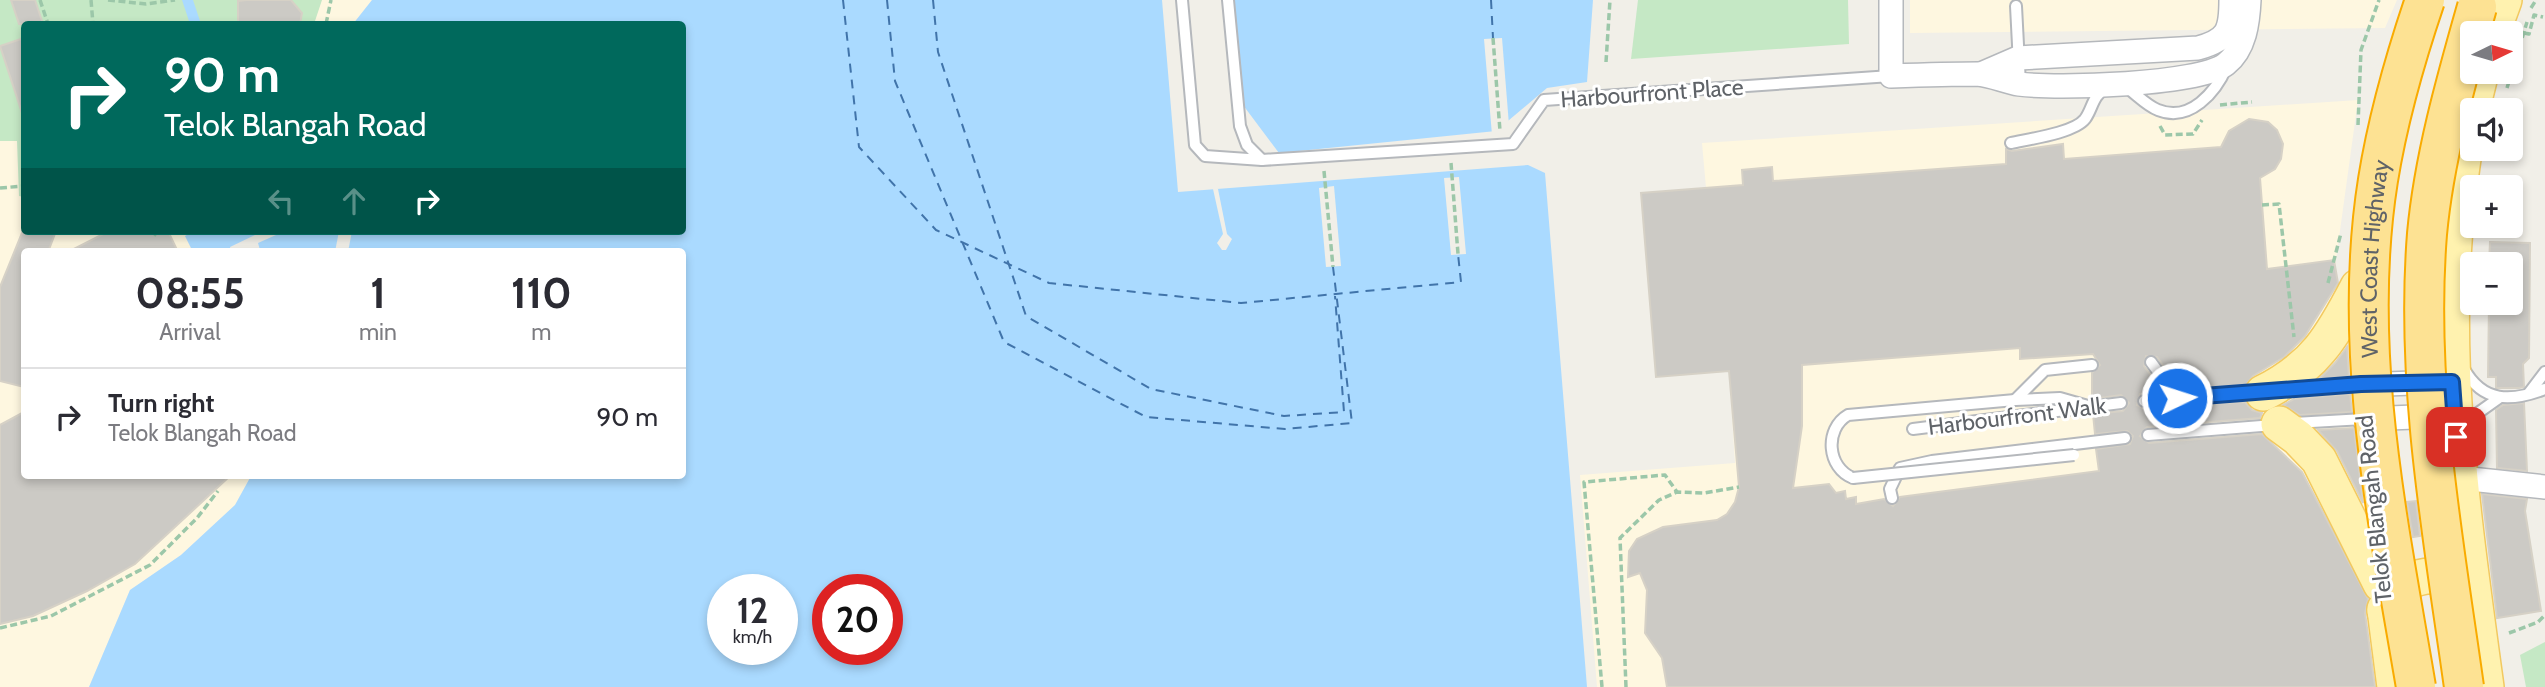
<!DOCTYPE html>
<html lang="en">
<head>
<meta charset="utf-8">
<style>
  :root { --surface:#fff; --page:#f2f2f3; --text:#2b2b33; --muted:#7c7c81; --line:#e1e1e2 }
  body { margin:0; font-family:Cabin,sans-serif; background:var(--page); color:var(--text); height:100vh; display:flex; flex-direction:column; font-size:26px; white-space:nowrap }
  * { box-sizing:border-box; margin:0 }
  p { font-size:23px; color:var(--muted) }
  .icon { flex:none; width:38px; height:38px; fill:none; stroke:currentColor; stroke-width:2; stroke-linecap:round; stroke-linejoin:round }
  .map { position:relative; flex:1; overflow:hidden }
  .sheet { position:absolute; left:21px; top:248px; width:665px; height:231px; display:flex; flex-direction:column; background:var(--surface); border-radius:7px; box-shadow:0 4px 10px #0003 }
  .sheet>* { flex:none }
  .banner { position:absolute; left:21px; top:21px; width:665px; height:214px; border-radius:7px; box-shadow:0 4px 10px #0003; background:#00695c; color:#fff; overflow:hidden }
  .needle { width:46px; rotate:85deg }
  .tools { position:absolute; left:2460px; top:21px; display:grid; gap:14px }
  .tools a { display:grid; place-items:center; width:63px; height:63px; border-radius:7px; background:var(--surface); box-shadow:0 4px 10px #0003; font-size:35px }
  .speed { position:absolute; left:707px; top:574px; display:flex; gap:14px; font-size:35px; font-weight:700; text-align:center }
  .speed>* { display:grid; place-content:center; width:91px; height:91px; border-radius:50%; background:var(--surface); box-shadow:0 4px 10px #0003; line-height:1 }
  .speed small { font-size:18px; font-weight:400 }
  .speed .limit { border:10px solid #d22; background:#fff; color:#111 }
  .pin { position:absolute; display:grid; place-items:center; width:60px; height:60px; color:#fff; margin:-30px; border-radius:14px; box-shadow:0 4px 10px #0006 }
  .me { position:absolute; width:77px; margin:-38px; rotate:86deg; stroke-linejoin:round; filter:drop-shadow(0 0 5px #0008) }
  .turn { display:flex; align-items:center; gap:24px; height:147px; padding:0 28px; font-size:32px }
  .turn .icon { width:91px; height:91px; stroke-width:2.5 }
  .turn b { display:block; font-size:49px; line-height:60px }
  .lanes { display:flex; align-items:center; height:66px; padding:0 28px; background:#0003; justify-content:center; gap:35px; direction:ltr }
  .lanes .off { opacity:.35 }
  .eta { display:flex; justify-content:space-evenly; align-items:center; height:119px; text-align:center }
  .eta b { font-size:42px; font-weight:800; line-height:49px }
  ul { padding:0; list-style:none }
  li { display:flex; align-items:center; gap:21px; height:98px; padding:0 28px; border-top:2px solid var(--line) }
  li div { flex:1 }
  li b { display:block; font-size:26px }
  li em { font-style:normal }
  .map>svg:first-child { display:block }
</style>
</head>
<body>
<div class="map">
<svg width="2545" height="687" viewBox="0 0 2545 687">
  <rect width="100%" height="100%" fill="#f1efe8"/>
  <g fill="#fef7e0">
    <polygon points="0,0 372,0 353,24 24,24 24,231 194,231 185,236 193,252 24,252 24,476 251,476 235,505 181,555 130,590 89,687 0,687"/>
    <polygon points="1910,0 2397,0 2385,28 1910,33"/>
    <polygon points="2358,100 2335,267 2389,687 1597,687 1580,475 1735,463 1729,371 1656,377 1641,193 1706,188 1702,143"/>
  </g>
  <g fill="#c5e8c5">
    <polygon points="0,0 322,0 314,24 24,24 24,197 19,196 17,141 0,141"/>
    <polygon points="1638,0 1848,0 1849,44 1631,59"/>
    <polygon points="2545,642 2545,687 2526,687 2520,655"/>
  </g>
  <g fill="#aadaff" fill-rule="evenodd">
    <polygon points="182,0 193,0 201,24 190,24"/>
    <path d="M372 0H1162L1178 192 1528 165 1545 173 1587 687H89L130 590 181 555 235 505 251 476H682V252H193L185 236 194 231H682V24H353ZM723 590H782V649H723ZM828 590H887V649H828Z"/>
    <polygon points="1234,0 1593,0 1587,82 1547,88 1496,131 1279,153 1243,105"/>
  </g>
  <g fill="#f1efe8">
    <polygon points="1502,38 1509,125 1492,135 1484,39"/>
    <polygon points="1459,177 1466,254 1451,255 1444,178"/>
    <polygon points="1334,186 1341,266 1326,267 1319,188"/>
    <polygon points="1213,189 1218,189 1227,234 1232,239 1226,250 1222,250 1217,243 1223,234"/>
    <polygon points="263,231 285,231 258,243 260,250 255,252 231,252 230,247"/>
    <polygon points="339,231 352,231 348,252 335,252"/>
  </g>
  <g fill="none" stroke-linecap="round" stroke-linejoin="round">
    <g stroke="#4174aa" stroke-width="2" stroke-dasharray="9 7" stroke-linecap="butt">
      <polyline points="843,0 859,147 936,230 1049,283 1241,303 1461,282 1458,254"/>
      <polyline points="887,0 895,81 1004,342 1146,417 1285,429 1352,423 1333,267"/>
      <polyline points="933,0 938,52 1026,316 1151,389 1284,416 1344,412 1335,296"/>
      <polyline points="1491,0 1493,38"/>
    </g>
  </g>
  <g fill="#cccac5" stroke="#d6d1c6" stroke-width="2" fill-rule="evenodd">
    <polygon points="11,0 35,0 43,24 19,24"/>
    <polygon points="246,0 291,0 302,13 300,24 238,24 238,1"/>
    <polygon points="24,38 24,113 22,113 0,46"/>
    <path d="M2249 119 2268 122 2277 130 2283 144 2281 159 2275 169 2260 178 2267 269 2334 260 2338 283 2305 336 2284 357 2253 376 2245 386 2181 390 2157 357 2146 356 2144 366 2163 392 2140 394 2137 405 2145 409 2177 407 2180 425 2147 427 2140 436 2149 443 2262 434 2302 472 2368 599 2365 613 2375 687H1667L1662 658 1645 633 1647 590 1640 573 1628 577 1629 551 1637 539 1663 527 1717 520 1727 514 1735 502 1739 487 1729 371 1656 377 1641 193 1743 185 1742 170 1772 167 1773 181 2006 164V149L2012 151 2063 144 2064 159 2221 147 2229 131ZM2020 348V359L2093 354 2100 365 2092 373V399L2121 395 2129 403 2123 411 2093 414 2095 434 2127 431 2133 436 2130 444 2096 449 2099 471 1900 497 1893 506 1884 499 1856 504V497L1846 499 1845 491 1836 493 1829 484 1793 488 1802 426V365Z"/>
    <polygon points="24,228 24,231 56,231 48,252 24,252 24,387 0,381 0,287"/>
    <polygon points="109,231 168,231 178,252 68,252"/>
    <polygon points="2490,242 2530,243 2529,358 2523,364 2524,387 2519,388 2496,388 2496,377 2488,377 2489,303 2511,303 2511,264 2489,264"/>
    <polygon points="2347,347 2349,378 2317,381 2335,363"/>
    <polygon points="2350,394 2352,412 2300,415 2283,405 2294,399"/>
    <polygon points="2245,402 2252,410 2262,413 2260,418 2196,423 2193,405"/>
    <polygon points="2524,403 2527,471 2497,468 2496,410 2503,405"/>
    <polygon points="24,412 24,476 230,476 135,564 87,591 33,616 0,624 0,425"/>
    <polygon points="2354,428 2355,437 2363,503 2337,451 2318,430"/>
    <polygon points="2482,494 2527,499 2525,511 2541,611 2497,618"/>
    <polygon points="2416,501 2420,536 2413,537 2407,502"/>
  </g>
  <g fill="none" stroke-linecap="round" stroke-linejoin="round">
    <g stroke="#b5b8bc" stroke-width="14">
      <g id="lane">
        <polyline points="1182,0 1195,145 1205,156 1262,160 1513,144 1544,100 1891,76"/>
        <polyline points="1228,0 1240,126 1247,145 1262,160"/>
        <polyline points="2016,6 2020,84"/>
        <path d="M2126 87C2136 94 2147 106 2158 110 2190 123 2216 92 2227 66"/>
        <path d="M2011 143C2029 139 2074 133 2085 119 2093 108 2092 96 2106 88"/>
        <polyline points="2151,362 2177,398"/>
        <path d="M2464 369C2483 403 2511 402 2545 389"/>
        <polyline points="2291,391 2361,385"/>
        <polyline points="2529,393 2545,372"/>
        <polyline points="2184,397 2189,430"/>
        <polyline points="2015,400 2045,370 2092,365"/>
        <polyline points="2144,401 2257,393"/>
        <polyline points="2294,423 2364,419"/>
        <polyline points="1913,429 2121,403"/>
        <polyline points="2469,434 2475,415 2499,398"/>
        <polyline points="2148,435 2274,425"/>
        <path d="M1853 478C1827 468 1824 429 1848 415L2015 400 2060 398 2088 406"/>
        <polyline points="1892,498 1890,489 1900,468 1932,461 2125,438"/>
      </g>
    </g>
    <g stroke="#b5b8bc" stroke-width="26">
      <g id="street">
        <path d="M1891 0V76C1920 75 1949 74 1977 74 1992 75 2005 82 2019 84 2056 89 2199 85 2226 64 2245 49 2248 22 2249 0"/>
        <path d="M1981 74 2018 58 2198 48C2228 40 2231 30 2231 0"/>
        <polyline points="2361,385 2438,382"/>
        <polyline points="2364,419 2440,416"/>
        <polyline points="2461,478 2545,487"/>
      </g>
    </g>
    <g stroke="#f2c960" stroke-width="38">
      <g id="primary">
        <polyline points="2492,33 2504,0"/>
        <path d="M2481 72C2427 275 2458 482 2486 687"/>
        <path d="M2263 393C2315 367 2332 337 2358 287"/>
        <polyline points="2279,424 2298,438 2319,460 2381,584"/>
        <polyline points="2385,609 2395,687"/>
        <path d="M2385 611C2390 601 2394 590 2404 584 2426 571 2457 573 2470 594"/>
      </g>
    </g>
    <g stroke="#9cc7a9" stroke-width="3.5" stroke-dasharray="7 3.5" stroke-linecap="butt">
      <polyline points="40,0 48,24"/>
      <polyline points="91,0 93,24"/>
      <polyline points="108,0 146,4 175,0"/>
      <polyline points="2531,8 2536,0"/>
      <polyline points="326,24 331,0"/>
      <polyline points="2524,33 2529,34 2534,15 2543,17"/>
      <polyline points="1493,38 1500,131"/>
      <polyline points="1606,62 1610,0"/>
      <polyline points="2507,88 2527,22"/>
      <polyline points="2220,105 2252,102"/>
      <polyline points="2358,125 2361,50 2379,0"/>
      <polyline points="2160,126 2165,135 2193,134 2202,120"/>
      <polyline points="1451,163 1458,254"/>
      <polyline points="1324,171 1333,267"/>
      <polyline points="0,188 24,186"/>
      <polyline points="2262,205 2279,204 2294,337"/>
      <polyline points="151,231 157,236"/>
      <polyline points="2328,283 2341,233"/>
      <polyline points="0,628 51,616 150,565 197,518 218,491"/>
      <polyline points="2509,633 2538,622 2545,615"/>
      <polyline points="1602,687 1584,482 1665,475 1677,492"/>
      <polyline points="1626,687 1620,538 1659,500 1677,492 1704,493 1739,487"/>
    </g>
    <use href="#lane" stroke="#fff" stroke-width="10"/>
    <use href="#street" stroke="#fff" stroke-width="23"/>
    <use href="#primary" stroke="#fff2af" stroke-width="35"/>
    <g stroke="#b5b8bc" stroke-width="14" stroke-linecap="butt">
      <polyline id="lane-bridge" points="1853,478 2074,455"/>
    </g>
    <g stroke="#f9ab00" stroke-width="42" stroke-linecap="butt">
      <g id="highway-bridge">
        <path id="s1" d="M2416 687C2388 521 2351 349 2378 180 2388 118 2405 59 2425 0"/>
        <path d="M2464 687C2443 537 2415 386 2427 234 2434 158 2456 81 2477 7"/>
      </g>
    </g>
    <use href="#lane-bridge" stroke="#fff" stroke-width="10"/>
    <use href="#highway-bridge" stroke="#fde293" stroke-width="38"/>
  </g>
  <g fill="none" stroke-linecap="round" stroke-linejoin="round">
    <g stroke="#114b97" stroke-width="18">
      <polyline id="route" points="2177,398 2361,384 2452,382 2456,437"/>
    </g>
    <use href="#route" stroke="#1a73e8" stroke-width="12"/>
  </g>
  <g text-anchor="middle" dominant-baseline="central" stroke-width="6" stroke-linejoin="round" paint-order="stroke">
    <g font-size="23" fill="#5f6368" stroke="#fff">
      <text transform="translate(1652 93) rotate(-4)">Harbourfront Place</text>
      <text stroke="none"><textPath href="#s1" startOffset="432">West Coast Highway</textPath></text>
      <text transform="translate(2017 416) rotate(-7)">Harbourfront Walk</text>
      <text transform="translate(2374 509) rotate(-96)">Telok Blangah Road</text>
    </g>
  </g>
</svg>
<div class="tools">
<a><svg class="needle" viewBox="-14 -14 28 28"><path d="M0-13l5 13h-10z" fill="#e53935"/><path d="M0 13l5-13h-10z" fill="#7c7c81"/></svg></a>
<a><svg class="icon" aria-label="sound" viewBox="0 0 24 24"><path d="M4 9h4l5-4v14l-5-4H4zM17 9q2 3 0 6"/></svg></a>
<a>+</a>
<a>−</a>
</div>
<div class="speed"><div>12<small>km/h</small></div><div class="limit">20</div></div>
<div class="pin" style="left:2456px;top:437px;background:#d93025"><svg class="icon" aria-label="arrive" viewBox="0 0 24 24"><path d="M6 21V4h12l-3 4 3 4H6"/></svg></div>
<svg class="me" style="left:2177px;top:398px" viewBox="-20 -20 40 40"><circle r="17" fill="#1a73e8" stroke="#fff" stroke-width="3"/><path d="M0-11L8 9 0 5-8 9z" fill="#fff"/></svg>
<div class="banner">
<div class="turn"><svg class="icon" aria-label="right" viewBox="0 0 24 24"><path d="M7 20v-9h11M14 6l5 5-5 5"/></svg><div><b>90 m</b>Telok Blangah Road</div></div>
<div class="lanes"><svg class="icon off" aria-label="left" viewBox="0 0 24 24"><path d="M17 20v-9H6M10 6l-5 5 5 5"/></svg><svg class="icon off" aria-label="ahead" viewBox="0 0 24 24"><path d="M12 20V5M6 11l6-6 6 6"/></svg><svg class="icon" aria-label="right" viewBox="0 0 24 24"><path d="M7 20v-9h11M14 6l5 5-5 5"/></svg></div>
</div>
<section class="sheet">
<div class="eta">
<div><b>08:55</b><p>Arrival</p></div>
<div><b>1</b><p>min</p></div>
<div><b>110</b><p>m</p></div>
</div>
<ul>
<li><svg class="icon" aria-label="right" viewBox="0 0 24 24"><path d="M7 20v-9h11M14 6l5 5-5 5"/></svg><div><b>Turn right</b><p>Telok Blangah Road</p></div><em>90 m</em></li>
</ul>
</section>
</div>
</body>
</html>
